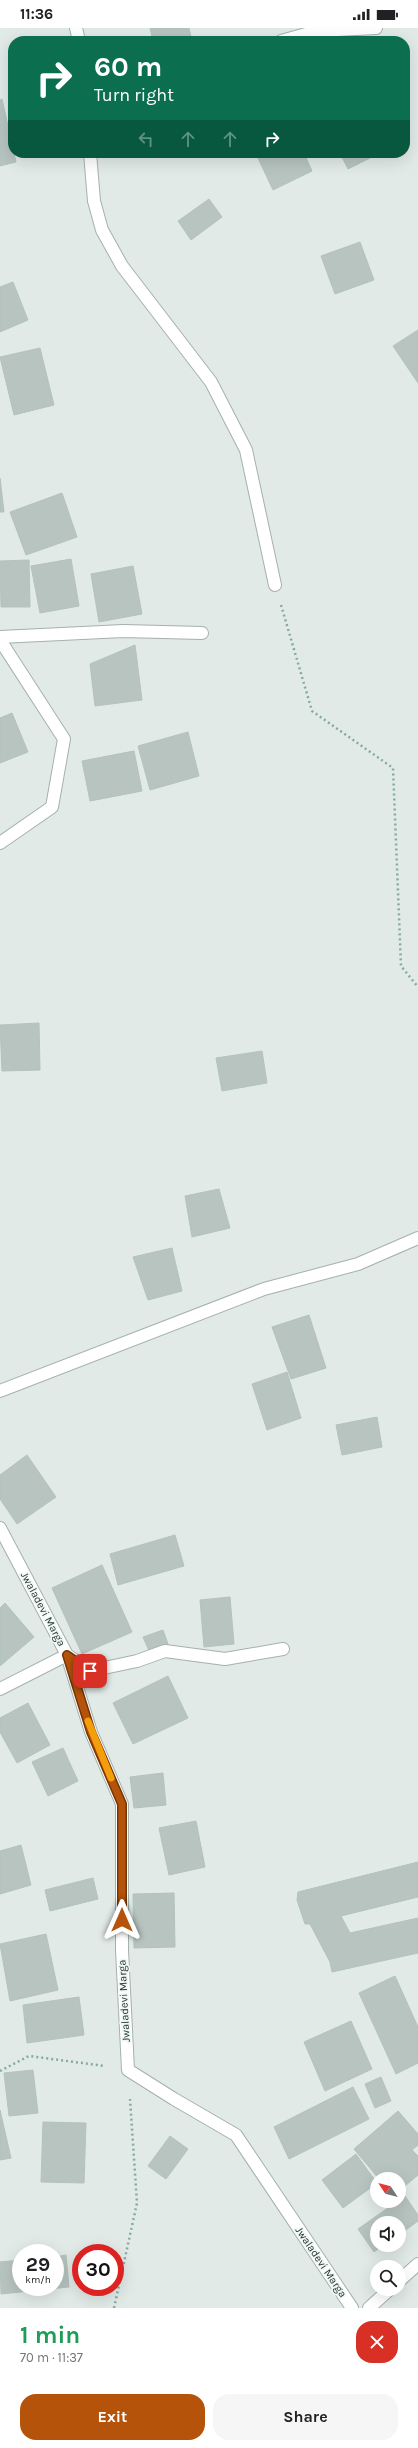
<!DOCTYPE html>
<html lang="en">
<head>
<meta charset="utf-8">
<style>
  :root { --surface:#fff; --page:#f6f6f6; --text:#202124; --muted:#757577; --accent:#b45309 }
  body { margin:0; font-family:Karla,sans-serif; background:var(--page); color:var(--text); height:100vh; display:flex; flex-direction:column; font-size:15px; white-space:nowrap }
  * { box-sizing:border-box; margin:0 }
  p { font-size:13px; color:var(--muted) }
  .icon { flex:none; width:22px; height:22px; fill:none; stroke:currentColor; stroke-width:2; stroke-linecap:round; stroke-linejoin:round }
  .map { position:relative; height:2280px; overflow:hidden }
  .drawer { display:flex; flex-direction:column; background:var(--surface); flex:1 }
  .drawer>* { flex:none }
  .guide { position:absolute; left:8px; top:8px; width:402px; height:122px; border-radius:16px; box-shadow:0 4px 16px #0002; background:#0b6e4f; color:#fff; overflow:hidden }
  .needle { width:26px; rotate:306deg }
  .tools { position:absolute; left:370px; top:2144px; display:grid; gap:8px }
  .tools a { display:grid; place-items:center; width:36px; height:36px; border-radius:50%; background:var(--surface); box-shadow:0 4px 16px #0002; font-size:20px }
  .speed { position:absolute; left:12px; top:2216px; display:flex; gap:8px; font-size:20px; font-weight:700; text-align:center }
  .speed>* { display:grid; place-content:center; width:52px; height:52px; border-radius:50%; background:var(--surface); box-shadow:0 4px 16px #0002; line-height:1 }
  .speed small { font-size:10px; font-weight:400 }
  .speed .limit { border:6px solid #d22; background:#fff; color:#111 }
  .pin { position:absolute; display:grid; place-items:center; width:34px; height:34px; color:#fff; margin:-17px; border-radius:8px; box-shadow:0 2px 6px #0006 }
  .me { position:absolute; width:44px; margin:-22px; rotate:0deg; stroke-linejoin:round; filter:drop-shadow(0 0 3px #0008) }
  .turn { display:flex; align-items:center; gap:14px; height:84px; padding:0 20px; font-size:18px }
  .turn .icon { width:52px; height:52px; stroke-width:2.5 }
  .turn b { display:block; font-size:28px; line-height:34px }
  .lanes { display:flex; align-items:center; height:38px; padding:0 20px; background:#0003; justify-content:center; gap:20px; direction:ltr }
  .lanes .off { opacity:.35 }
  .round { display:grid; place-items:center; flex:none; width:42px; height:42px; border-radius:16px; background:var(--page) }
  .head { display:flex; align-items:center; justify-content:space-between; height:68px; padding:0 20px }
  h1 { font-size:24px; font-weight:700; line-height:30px; color:#1e9e55 }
  .primary-button { display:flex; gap:8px; margin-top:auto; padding:8px 20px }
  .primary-button a { flex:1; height:46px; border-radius:16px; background:var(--accent); color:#fff; font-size:16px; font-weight:700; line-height:46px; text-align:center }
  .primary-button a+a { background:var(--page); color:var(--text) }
  .status { display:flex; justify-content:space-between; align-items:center; height:28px; padding:0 20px; background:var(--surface); direction:ltr }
  .status svg { height:11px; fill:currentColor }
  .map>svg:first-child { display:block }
</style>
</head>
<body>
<div class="status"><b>11:36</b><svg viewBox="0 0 49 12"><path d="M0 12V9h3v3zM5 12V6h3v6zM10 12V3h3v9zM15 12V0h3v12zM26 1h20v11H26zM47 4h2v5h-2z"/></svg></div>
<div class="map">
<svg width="418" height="2280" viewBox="0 0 418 2280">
  <rect width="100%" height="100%" fill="#e1eae7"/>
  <g fill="#b7c4c0" stroke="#b4c2be">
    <polygon points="150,0 189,0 192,13 153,13"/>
    <polygon points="2,71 16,134 0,138 0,72"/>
    <polygon points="268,125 304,125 312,143 273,162 258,130"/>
    <polygon points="340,125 380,125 348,141"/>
    <polygon points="209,171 222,189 191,212 178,193"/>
    <polygon points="360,214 374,252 335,266 321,228"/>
    <polygon points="13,254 28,292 0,304 0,259"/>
    <polygon points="418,302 418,355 393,318"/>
    <polygon points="40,320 54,377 14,387 0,329"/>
    <polygon points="0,450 4,484 0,484"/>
    <polygon points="62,465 77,509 26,527 10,484"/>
    <polygon points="71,531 79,578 40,585 31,538"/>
    <polygon points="29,532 30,579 1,579 0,533"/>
    <polygon points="133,538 142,586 99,594 91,546"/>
    <polygon points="135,617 142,672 95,678 90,636"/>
    <polygon points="12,685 28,724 0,735 0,690"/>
    <polygon points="188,704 199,748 150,762 138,718"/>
    <polygon points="134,723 142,763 90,773 82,733"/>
    <polygon points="39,995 40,1042 2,1043 0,997"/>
    <polygon points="262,1023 267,1055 222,1063 216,1030"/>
    <polygon points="219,1161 230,1200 192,1209 185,1168"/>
    <polygon points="172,1220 182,1263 148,1272 133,1229"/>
    <polygon points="309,1287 326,1340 291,1351 272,1299"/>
    <polygon points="287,1344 301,1390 267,1402 252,1356"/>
    <polygon points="377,1389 382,1419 342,1427 336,1397"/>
    <polygon points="27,1427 56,1469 17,1496 0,1471 0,1447"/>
    <polygon points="175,1507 184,1538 118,1557 110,1526"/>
    <polygon points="102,1537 132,1604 82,1626 52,1560"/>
    <polygon points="230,1569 234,1616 204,1619 200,1572"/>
    <polygon points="5,1575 34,1609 0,1638 0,1580"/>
    <polygon points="163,1602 168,1616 149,1623 143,1609"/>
    <polygon points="168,1648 188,1690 133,1716 113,1675"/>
    <polygon points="28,1675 50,1717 17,1735 0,1704 0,1690"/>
    <polygon points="63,1720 78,1753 48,1768 32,1734"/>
    <polygon points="163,1745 166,1777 134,1780 130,1749"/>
    <polygon points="196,1793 205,1839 169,1847 159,1800"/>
    <polygon points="21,1817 31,1857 0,1866 0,1823"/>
    <polygon points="418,1834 418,1869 341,1888 350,1905 418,1890 418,1925 332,1944 330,1934 310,1896 305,1896 297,1872 298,1864"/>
    <polygon points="93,1850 98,1871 50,1883 45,1862"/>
    <polygon points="174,1865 175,1919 134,1920 133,1866"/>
    <polygon points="46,1906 58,1962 10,1973 0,1916"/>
    <polygon points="395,1948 418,1999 418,2035 396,2046 359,1965"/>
    <polygon points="79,1969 84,2007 27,2015 23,1977"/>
    <polygon points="351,1993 372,2041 325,2063 304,2014"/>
    <polygon points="33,2042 38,2085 9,2088 4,2045"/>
    <polygon points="381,2049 391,2073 375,2080 365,2056"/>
    <polygon points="353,2059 369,2091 289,2131 274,2099"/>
    <polygon points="0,2082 11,2130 0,2132"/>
    <polygon points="398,2083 418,2106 418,2117 412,2122 418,2128 418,2147 399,2163 399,2151 379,2151 354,2121"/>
    <polygon points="43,2094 86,2095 84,2155 41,2154"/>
    <polygon points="170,2108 188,2121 166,2151 148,2138"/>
    <polygon points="356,2126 377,2155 343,2180 322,2152"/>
    <polygon points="405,2168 418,2187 418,2193 399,2207 399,2195 377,2195 377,2217 384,2217 374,2224 358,2201"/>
    <polygon points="66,2227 69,2259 1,2266 0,2234 21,2232 21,2259 55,2259 55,2229"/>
  </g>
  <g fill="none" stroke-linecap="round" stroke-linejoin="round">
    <g stroke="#a5b1ae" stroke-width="14">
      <g id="minor">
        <polyline points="76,0 79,13"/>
        <polyline points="281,13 317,3 376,0"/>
        <polyline points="90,125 94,173 102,202 122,238 211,354 246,422 275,557"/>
        <polyline points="0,609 123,603 202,605"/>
        <polyline points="0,612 64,711 52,779 0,815"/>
        <polyline points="0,1363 264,1261 358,1236 418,1210"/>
        <polyline points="0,1500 67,1627 91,1704 122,1776 122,1922 128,2042 174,2071 236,2107 352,2280"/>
        <polyline points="0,1661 67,1627 90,1643 137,1633 165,1623 225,1631 283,1621"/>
        <polyline points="399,2253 418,2236"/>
        <polyline points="369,2280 390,2261"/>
      </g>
    </g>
    <g stroke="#85aaa3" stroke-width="2.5" stroke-dasharray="2 3" stroke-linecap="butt">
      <polyline points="281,577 312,683 393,740 401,938 418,959"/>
      <polyline points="0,2043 29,2028 105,2038"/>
      <polyline points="114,2280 137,2175 130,2071"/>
    </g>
    <use href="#minor" stroke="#fff" stroke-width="12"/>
  </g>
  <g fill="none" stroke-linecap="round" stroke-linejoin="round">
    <g stroke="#753606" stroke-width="10">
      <polyline id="route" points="90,1643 67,1627 91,1704 122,1776 122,1892"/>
    </g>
    <use href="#route" stroke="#b45309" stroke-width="7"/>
    <polyline stroke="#f59e0b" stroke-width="7" points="88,1693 111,1750"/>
  </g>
  <g text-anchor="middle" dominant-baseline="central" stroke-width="3.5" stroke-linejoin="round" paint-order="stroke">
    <g font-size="11" fill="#243835" stroke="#f1f7f5">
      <text transform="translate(43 1581) rotate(62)">Jwaladevi Marga</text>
      <text transform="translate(124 1973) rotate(-93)">Jwaladevi Marga</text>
      <text transform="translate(321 2234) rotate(56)">Jwaladevi Marga</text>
    </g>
  </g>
</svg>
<div class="tools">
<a><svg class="needle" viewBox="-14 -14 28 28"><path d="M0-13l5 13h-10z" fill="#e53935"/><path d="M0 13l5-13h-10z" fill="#757577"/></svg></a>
<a><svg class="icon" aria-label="sound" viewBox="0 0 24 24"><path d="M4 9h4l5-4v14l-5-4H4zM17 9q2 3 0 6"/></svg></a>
<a><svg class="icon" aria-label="search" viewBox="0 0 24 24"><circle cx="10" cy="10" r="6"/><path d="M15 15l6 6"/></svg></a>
</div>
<div class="speed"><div>29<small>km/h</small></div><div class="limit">30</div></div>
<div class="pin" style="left:90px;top:1643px;background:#d93025"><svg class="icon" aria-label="arrive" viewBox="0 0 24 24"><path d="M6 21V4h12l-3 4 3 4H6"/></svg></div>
<svg class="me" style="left:122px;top:1892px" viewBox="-20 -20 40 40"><path d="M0-17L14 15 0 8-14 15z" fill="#b45309" stroke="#fff" stroke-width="4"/></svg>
<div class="guide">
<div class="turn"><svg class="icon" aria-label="right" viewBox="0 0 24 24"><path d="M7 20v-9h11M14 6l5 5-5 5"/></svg><div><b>60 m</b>Turn right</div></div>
<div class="lanes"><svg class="icon off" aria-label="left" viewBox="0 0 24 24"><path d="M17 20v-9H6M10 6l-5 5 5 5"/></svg><svg class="icon off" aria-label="ahead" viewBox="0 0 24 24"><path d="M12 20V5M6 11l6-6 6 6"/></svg><svg class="icon off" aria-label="ahead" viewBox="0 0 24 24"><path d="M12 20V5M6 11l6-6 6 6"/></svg><svg class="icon" aria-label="right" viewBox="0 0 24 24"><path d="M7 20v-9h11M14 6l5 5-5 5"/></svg></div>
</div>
</div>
<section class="drawer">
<div class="head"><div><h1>1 min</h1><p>70 m · 11:37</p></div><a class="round" style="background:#d93025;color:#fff"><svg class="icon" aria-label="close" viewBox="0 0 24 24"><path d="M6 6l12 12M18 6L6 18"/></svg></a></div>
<div class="primary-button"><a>Exit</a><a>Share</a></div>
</section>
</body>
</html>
